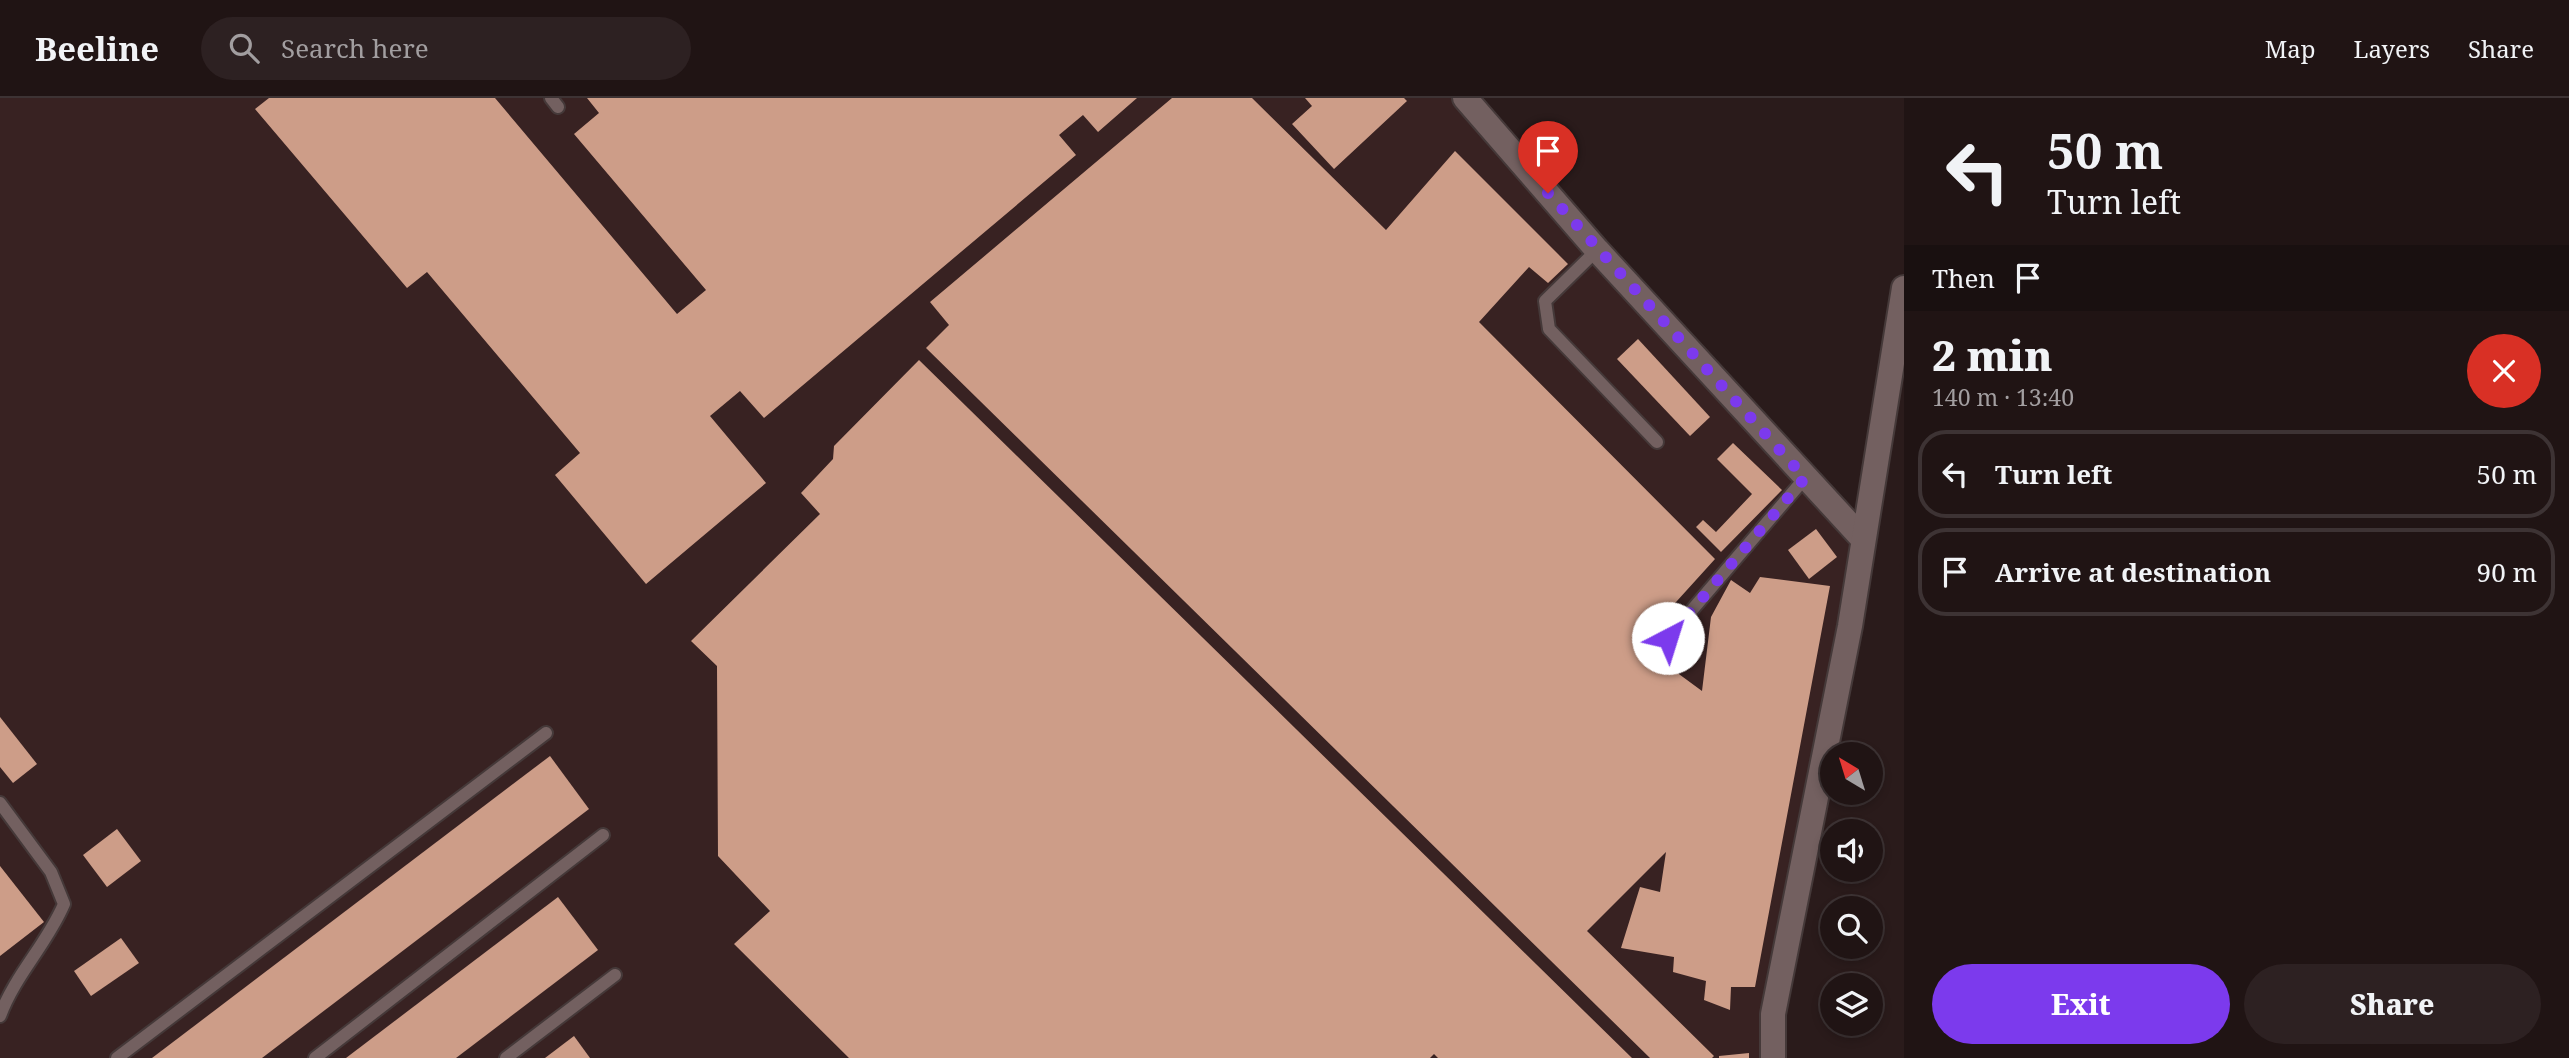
<!DOCTYPE html>
<html lang="en">
<head>
<meta charset="utf-8">
<style>
  :root { --surface:#201414; --page:#2d2122; --text:#f1f3f6; --muted:#a29ea0; --line:#3d3334; --accent:#7c3aed }
  body { margin:0; font-family:"Noto Serif",serif; background:var(--page); color:var(--text); height:100vh; display:flex; flex-direction:column; font-size:26px; white-space:nowrap }
  * { box-sizing:border-box; margin:0 }
  p { font-size:23px; color:var(--muted) }
  .icon { flex:none; width:38px; height:38px; fill:none; stroke:currentColor; stroke-width:2; stroke-linecap:round; stroke-linejoin:round }
  .map { position:relative; flex:1; overflow:hidden }
  .details { display:flex; flex-direction:column; background:var(--surface); width:665px }
  .details>* { flex:none }
  .guide { background:#201414; color:var(--text); overflow:hidden }
  .needle { width:46px; rotate:322deg }
  .tools { position:absolute; left:1820px; top:644px; display:grid; gap:14px }
  .tools a { display:grid; place-items:center; width:63px; height:63px; border-radius:50%; background:var(--surface); box-shadow:0 4px 10px #0003,0 0 0 2px var(--line); font-size:35px }
  .pin { position:absolute; display:grid; place-items:center; width:60px; height:60px; color:#fff; margin:-72px -30px; border-radius:50% 50% 50% 0; rotate:-45deg; box-shadow:0 0 7px #0007 }
  .pin .icon { rotate:45deg }
  .me { position:absolute; width:77px; margin:-38px; rotate:40deg; stroke-linejoin:round; filter:drop-shadow(0 0 5px #0008) }
  .turn { display:flex; align-items:center; gap:24px; height:147px; padding:0 28px; font-size:32px }
  .turn .icon { width:91px; height:91px; stroke-width:2.5 }
  .turn b { display:block; font-size:49px; line-height:60px }
  .then { display:flex; align-items:center; height:66px; padding:0 28px; background:#0003; gap:14px; font-size:26px }
  .round { display:grid; place-items:center; flex:none; width:74px; height:74px; border-radius:37px; background:var(--page) }
  .head { display:flex; align-items:center; justify-content:space-between; height:119px; padding:0 28px }
  h1 { font-size:42px; font-weight:800; line-height:52px }
  .primary-button { display:flex; gap:14px; margin-top:auto; padding:14px 28px }
  .primary-button a { flex:1; height:80px; border-radius:42px; background:var(--accent); color:#fff; font-size:28px; font-weight:800; line-height:80px; text-align:center }
  .primary-button a+a { background:var(--page); color:var(--text) }
  ul { padding:0; list-style:none }
  li { display:flex; align-items:center; gap:21px; height:88px; margin:0 14px 10px; padding:0 14px; border:4px solid var(--line); border-radius:28px }
  li div { flex:1 }
  li b { display:block; font-size:26px }
  li em { font-style:normal }
  header { display:flex; align-items:center; gap:42px; box-sizing:border-box; height:98px; padding:0 35px; background:var(--surface); border-bottom:2px solid var(--line) }
  header strong { font-size:33px }
  nav { display:flex; gap:38px; margin-inline-start:auto; font-size:24px }
  .search { width:490px; height:63px; background:var(--page); display:flex; align-items:center; gap:18px; box-sizing:border-box; padding:0 24px; border-radius:38px; color:var(--muted); font-size:26px }
  main { display:flex; flex:1; min-height:0 }
  .map>svg:first-child { display:block }
</style>
</head>
<body>
<header>
<strong>Beeline</strong>
<div class="search"><svg class="icon" aria-label="search" viewBox="0 0 24 24"><circle cx="10" cy="10" r="6"/><path d="M15 15l6 6"/></svg>Search here</div>
<nav><a>Map</a><a>Layers</a><a>Share</a></nav>
</header>
<main>
<div class="map">
<svg width="1904" height="960" viewBox="0 0 1904 960">
  <rect width="100%" height="100%" fill="#2a1b1b"/>
  <polygon fill="#382222" points="0,0 1457,0 1855,443 1766,960 0,960"/>
  <g fill="#cd9d88">
    <polygon points="269,0 495,0 677,216 706,192 574,36 599,15 587,0 1137,0 1098,34 1083,17 1059,37 1076,57 764,320 740,293 710,318 766,385 646,486 555,377 580,355 427,174 407,190 255,11"/>
    <polygon points="1172,0 1252,0 1386,132 1455,53 1568,166 1548,185 1529,169 1479,224 1715,461 1638,546 1702,593 1711,519 1731,482 1750,495 1760,479 1830,488 1755,889 1731,889 1730,912 1704,902 1706,883 1673,874 1674,859 1621,850 1640,789 1660,794 1666,754 1587,833 1714,958 1712,960 1650,960 926,250 949,227 930,204"/>
    <polygon points="1305,0 1404,0 1407,3 1334,71 1292,26 1312,8"/>
    <polygon points="1638,241 1710,319 1690,338 1617,261"/>
    <polygon points="919,262 1632,960 1438,960 1434,956 1430,960 849,960 734,846 770,813 718,758 717,568 691,543 820,416 801,395 833,361 834,348"/>
    <polygon points="1733,345 1782,392 1721,454 1696,429 1703,422 1716,434 1752,396 1717,361"/>
    <polygon points="1816,431 1837,459 1809,481 1788,452"/>
    <polygon points="0,619 37,666 13,685 0,669"/>
    <polygon points="550,658 589,711 262,960 152,960"/>
    <polygon points="117,731 141,763 107,789 83,757"/>
    <polygon points="0,768 44,824 0,858"/>
    <polygon points="558,799 598,852 456,960 346,960"/>
    <polygon points="121,840 139,865 91,898 74,873"/>
    <polygon points="574,938 590,960 545,960"/>
    <polygon points="1749,955 1749,960 1719,960 1719,958"/>
  </g>
  <g fill="none" stroke-linecap="round" stroke-linejoin="round">
    <g stroke="#453939" stroke-width="16">
      <g id="lane">
        <polyline points="551,0 558,9"/>
        <polyline points="1597,152 1545,203 1549,231 1657,344"/>
        <polyline points="1668,540 1805,380"/>
        <path d="M0 705 51 774 64 806C47 846 15 877 0 918"/>
        <polyline points="117,960 546,635"/>
        <polyline points="315,960 603,737"/>
        <polyline points="506,960 615,877"/>
      </g>
    </g>
    <g stroke="#453939" stroke-width="28">
      <g id="street">
        <polyline points="1465,0 1597,152 1862,440"/>
        <polyline points="1773,960 1773,916 1850,528 1904,190"/>
      </g>
    </g>
    <use href="#lane" stroke="#736060" stroke-width="12"/>
    <use href="#street" stroke="#736060" stroke-width="24"/>
  </g>
  <g fill="none" stroke-linecap="round" stroke-linejoin="round">
    <polyline stroke="#7c3aed" stroke-width="12" stroke-dasharray="0 21.6" points="1548,95 1805,380 1668,540"/>
  </g>
</svg>
<div class="tools">
<a><svg class="needle" viewBox="-14 -14 28 28"><path d="M0-13l5 13h-10z" fill="#e53935"/><path d="M0 13l5-13h-10z" fill="#a29ea0"/></svg></a>
<a><svg class="icon" aria-label="sound" viewBox="0 0 24 24"><path d="M4 9h4l5-4v14l-5-4H4zM17 9q2 3 0 6"/></svg></a>
<a><svg class="icon" aria-label="search" viewBox="0 0 24 24"><circle cx="10" cy="10" r="6"/><path d="M15 15l6 6"/></svg></a>
<a><svg class="icon" aria-label="layers" viewBox="0 0 24 24"><path d="M12 4l9 5-9 5-9-5zM3 14l9 5 9-5"/></svg></a>
</div>
<div class="pin" style="left:1548px;top:95px;background:#d93025"><svg class="icon" aria-label="arrive" viewBox="0 0 24 24"><path d="M6 21V4h12l-3 4 3 4H6"/></svg></div>
<svg class="me" style="left:1668px;top:540px" viewBox="-20 -20 40 40"><circle r="19" fill="#fff"/><path d="M0-13L10 11 0 6-10 11z" fill="#7c3aed"/></svg>
</div>
<section class="details">
<div class="guide">
<div class="turn"><svg class="icon" aria-label="left" viewBox="0 0 24 24"><path d="M17 20v-9H6M10 6l-5 5 5 5"/></svg><div><b>50 m</b>Turn left</div></div>
<div class="then">Then<svg class="icon" aria-label="arrive" viewBox="0 0 24 24"><path d="M6 21V4h12l-3 4 3 4H6"/></svg></div>
</div>
<div class="head"><div><h1>2 min</h1><p>140 m · 13:40</p></div><a class="round" style="background:#d93025;color:#fff"><svg class="icon" aria-label="close" viewBox="0 0 24 24"><path d="M6 6l12 12M18 6L6 18"/></svg></a></div>
<ul>
<li><svg class="icon" aria-label="left" viewBox="0 0 24 24"><path d="M17 20v-9H6M10 6l-5 5 5 5"/></svg><div><b>Turn left</b></div><em>50 m</em></li>
<li><svg class="icon" aria-label="arrive" viewBox="0 0 24 24"><path d="M6 21V4h12l-3 4 3 4H6"/></svg><div><b>Arrive at destination</b></div><em>90 m</em></li>
</ul>
<div class="primary-button"><a>Exit</a><a>Share</a></div>
</section>
</main>
</body>
</html>
